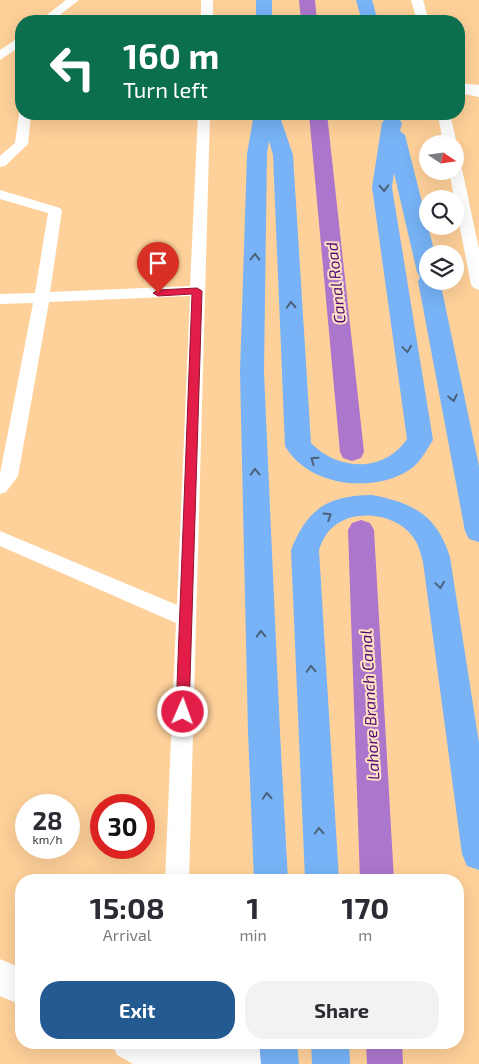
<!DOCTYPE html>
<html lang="en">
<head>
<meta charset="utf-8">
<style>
  :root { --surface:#fff; --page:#f2f2f3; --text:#2b2b33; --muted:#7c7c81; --accent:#235a92 }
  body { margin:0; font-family:"Exo 2",sans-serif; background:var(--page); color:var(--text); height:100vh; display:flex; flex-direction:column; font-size:19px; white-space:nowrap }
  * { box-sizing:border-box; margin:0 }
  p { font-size:16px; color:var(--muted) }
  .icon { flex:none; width:28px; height:28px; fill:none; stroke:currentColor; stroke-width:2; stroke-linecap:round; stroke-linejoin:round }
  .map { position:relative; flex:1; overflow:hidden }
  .sheet { position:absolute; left:15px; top:874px; width:449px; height:175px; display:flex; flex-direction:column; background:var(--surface); border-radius:20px; box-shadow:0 5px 20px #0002 }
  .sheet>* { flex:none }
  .top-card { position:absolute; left:15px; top:15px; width:450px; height:105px; border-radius:20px; box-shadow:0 5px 20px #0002; background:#0b6e4f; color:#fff; overflow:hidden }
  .needle { width:32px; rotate:103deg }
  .controls { position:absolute; left:419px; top:135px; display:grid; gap:10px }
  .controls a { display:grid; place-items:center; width:45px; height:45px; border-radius:50%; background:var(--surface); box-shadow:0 5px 20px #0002; font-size:25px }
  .speed { position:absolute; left:15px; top:794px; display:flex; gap:10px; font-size:25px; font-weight:700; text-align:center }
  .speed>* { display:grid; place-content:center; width:65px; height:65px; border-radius:50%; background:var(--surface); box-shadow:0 5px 20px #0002; line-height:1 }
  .speed small { font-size:12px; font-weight:400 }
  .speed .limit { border:8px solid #d22; background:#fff; color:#111 }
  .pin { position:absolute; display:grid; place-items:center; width:42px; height:42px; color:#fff; margin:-51px -21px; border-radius:50% 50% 50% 0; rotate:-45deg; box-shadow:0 0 5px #0007 }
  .pin .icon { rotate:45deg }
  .me { position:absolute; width:55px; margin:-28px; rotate:2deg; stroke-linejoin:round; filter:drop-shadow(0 0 4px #0008) }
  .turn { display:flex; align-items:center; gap:18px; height:105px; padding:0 25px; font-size:22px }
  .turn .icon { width:65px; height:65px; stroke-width:2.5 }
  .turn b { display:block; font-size:35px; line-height:42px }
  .eta { display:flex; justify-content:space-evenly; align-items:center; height:85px; text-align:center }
  .eta b { font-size:30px; font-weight:700; line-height:35px }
  .cta { display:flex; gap:10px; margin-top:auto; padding:10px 25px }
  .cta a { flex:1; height:58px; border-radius:20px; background:var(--accent); color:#fff; font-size:20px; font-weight:700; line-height:58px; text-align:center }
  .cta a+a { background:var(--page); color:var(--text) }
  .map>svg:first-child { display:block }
</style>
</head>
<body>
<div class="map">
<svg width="479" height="1064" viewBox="0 0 479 1064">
  <rect width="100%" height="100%" fill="#ffd19a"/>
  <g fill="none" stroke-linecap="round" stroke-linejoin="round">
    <g fill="#ac76cc" fill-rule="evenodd">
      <polygon points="299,0 315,0 317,21 301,21"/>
      <polygon points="309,114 327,114 364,452 361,458 352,461 343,458 340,452"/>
      <polygon points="361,520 370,523 374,530 394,880 360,880 348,530 352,523"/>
      <polygon points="366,1042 402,1042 403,1064 367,1064"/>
    </g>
    <g fill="#fff" fill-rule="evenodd">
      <polygon points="66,0 79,0 52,21 39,21"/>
      <rect x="201" y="0" width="12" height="21"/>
      <polygon points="411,0 423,0 429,21 417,21"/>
      <polygon points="21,36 21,46 0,60 0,50"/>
      <polygon points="21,111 21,114 31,114 28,144 5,166 0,167 0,156 15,143 19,114"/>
      <polygon points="198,114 210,114 189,880 165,880 176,623 0,546 0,531 177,605 190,296 49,302 18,476 6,492 0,494 0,474 33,303 0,304 0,294 35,293 48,213 0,199 0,190 60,208 62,211 50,292 190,286"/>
      <polygon points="438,114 450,114 457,144 455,146 455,144 443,144"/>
      <polygon points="455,165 462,169 479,249 479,290 474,288 471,285 449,171 455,171"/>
    </g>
    <g fill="#fff" fill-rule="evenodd">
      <polygon points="459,83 479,85 479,97 459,93"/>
      <polygon points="0,959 21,968 21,1005 0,996"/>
      <polygon points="111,1042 293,1042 298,1056 295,1064 133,1064 117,1055"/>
    </g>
    <g fill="#77b3f6" fill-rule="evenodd">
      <rect x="256" y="0" width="16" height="21"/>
      <polygon points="356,0 372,0 378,21 362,21"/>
      <path d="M254 114H279L293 155 311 443C338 471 384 473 407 439L372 187 382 123 385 119 392 117 399 119 402 123 400 131 405 135 435 254H428V281H440L479 466V542L469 539 465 531 418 281 420 277 417 272 394 173 392 187 433 440C426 451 420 463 409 470 372 494 308 486 285 446L273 155 269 141 267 154 264 372 280 733 288 880H254L248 733 240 372 247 154Z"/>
      <path d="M372 495C413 503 437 515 450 557L479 743V870L467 866 462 854 423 562C421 555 419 546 415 540 400 514 355 507 333 527 326 533 322 541 319 550L339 880H305L291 550C308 508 327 496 372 495Z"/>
      <polygon points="259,1042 297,1042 299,1064 261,1064"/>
      <polygon points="311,1042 349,1042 350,1064 312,1064"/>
    </g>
  </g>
  <defs><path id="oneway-chevron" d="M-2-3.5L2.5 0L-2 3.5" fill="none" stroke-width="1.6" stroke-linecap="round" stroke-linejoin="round" transform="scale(1.25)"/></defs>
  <g stroke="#4c627b">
    <use href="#oneway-chevron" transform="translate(384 188) rotate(88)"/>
    <use href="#oneway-chevron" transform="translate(255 257) rotate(-89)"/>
    <use href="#oneway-chevron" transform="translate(291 305) rotate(-93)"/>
    <use href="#oneway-chevron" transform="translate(407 349) rotate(82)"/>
    <use href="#oneway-chevron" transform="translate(453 398) rotate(78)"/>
    <use href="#oneway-chevron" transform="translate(314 460) rotate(-145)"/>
    <use href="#oneway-chevron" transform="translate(255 472) rotate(-92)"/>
    <use href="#oneway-chevron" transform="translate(328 516) rotate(-32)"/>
    <use href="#oneway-chevron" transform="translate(440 585) rotate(82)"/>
    <use href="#oneway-chevron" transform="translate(261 634) rotate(-92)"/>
    <use href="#oneway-chevron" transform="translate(311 669) rotate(-93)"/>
    <use href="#oneway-chevron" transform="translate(267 796) rotate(-93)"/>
    <use href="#oneway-chevron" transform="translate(319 831) rotate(-93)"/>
  </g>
  <polygon fill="#e11d48" stroke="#92132f" points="197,288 202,291 189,712 187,716 183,717 178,716 176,712 192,294 158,296 153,293 158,290"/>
  <g text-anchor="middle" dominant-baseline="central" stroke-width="4" stroke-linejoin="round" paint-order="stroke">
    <g font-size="16" font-style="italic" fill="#550776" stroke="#fee3c2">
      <text transform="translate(335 283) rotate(-96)">Canal Road</text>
      <text transform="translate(369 705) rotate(-93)">Lahore Branch Canal</text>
    </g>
  </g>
</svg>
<div class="controls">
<a><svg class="needle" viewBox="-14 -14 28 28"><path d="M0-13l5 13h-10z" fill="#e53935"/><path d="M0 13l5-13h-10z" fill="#7c7c81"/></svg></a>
<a><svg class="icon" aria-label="search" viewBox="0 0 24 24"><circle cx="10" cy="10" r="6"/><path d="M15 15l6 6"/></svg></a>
<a><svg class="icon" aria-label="layers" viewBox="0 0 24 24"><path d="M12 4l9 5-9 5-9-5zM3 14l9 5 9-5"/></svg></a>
</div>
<div class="speed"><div>28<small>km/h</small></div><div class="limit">30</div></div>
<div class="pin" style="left:158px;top:293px;background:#d93025"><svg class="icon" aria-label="arrive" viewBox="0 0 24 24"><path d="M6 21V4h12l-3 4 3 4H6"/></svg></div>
<svg class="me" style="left:183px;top:712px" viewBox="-20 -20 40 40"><circle r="17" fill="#e11d48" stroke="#fff" stroke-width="3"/><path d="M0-11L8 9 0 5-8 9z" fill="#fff"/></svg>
<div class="top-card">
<div class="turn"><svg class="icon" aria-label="left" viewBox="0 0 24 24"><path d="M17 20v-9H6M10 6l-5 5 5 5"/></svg><div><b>160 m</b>Turn left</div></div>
</div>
<section class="sheet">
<div class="eta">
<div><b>15:08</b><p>Arrival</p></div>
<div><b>1</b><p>min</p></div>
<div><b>170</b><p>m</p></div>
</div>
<div class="cta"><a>Exit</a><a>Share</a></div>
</section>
</div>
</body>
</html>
